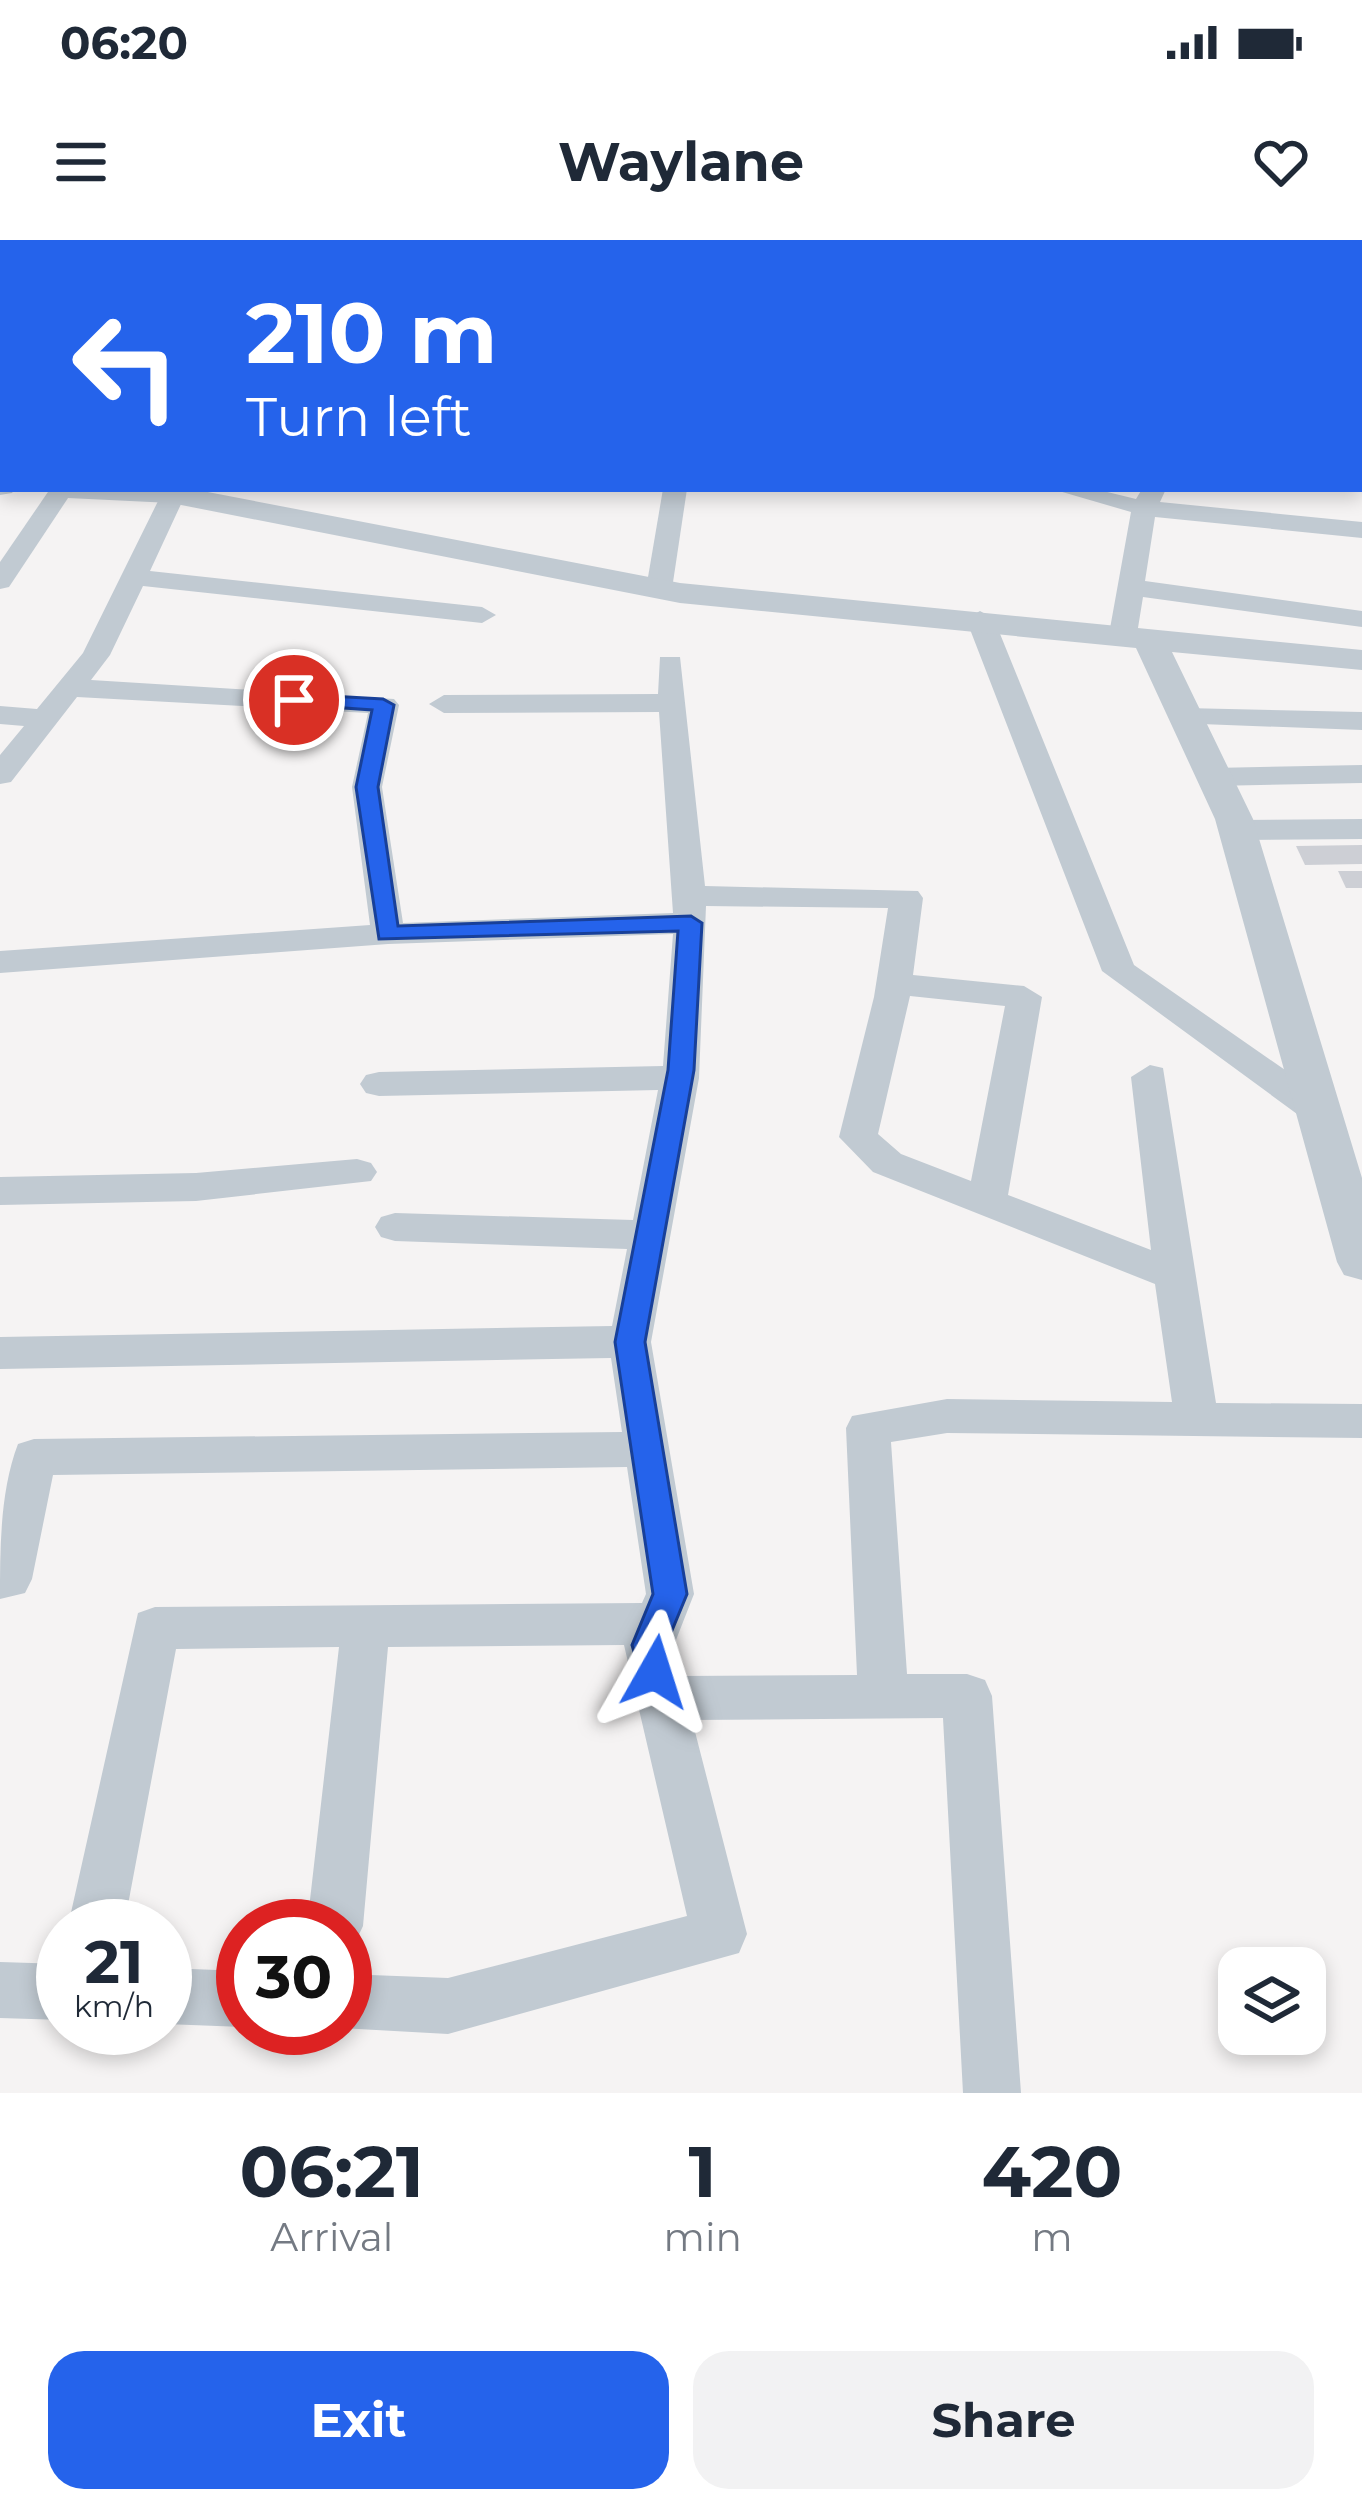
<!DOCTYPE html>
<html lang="en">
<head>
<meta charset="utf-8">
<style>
  :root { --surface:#fff; --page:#f2f2f3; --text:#1f2937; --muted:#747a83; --accent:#2563eb }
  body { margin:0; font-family:Montserrat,sans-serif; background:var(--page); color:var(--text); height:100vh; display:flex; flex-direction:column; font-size:45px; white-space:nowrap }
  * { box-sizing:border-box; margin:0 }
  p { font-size:39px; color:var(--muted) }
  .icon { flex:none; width:66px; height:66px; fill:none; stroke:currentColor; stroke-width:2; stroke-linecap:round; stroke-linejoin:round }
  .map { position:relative; height:1853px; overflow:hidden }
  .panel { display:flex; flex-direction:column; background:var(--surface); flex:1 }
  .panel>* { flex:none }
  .hud { position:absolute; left:0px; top:0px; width:1362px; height:252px; box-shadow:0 6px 18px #0003; background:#2563eb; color:#fff; overflow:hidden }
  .controls { position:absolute; left:1218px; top:1707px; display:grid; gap:24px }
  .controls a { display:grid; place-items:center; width:108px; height:108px; border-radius:24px; background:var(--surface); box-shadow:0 6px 18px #0003; font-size:60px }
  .speed { position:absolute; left:36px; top:1659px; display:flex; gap:24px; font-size:60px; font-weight:700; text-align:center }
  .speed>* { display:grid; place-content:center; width:156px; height:156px; border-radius:50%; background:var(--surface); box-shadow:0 6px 18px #0003; line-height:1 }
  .speed small { font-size:30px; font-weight:400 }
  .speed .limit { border:18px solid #d22; background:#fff; color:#111 }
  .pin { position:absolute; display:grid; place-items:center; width:102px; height:102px; color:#fff; margin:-51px; border:6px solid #fff; border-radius:50%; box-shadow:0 3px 12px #0007 }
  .me { position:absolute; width:132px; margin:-66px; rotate:6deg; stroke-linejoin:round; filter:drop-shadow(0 0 9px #0008) }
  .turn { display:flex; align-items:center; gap:42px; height:252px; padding:0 48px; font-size:54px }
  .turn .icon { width:156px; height:156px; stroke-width:2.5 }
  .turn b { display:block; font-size:84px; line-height:102px }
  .eta { display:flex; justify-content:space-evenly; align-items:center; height:204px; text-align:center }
  .eta b { font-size:72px; font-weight:700; line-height:84px }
  .cta { display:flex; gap:24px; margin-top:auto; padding:24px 48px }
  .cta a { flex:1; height:138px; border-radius:36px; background:var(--accent); color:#fff; font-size:48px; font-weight:700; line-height:138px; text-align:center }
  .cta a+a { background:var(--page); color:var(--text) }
  .status { display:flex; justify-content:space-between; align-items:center; height:84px; padding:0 60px; background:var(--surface); direction:ltr }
  .status svg { height:33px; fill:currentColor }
  header { display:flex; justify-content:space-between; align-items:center; height:156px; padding:0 48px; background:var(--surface); font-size:54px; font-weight:700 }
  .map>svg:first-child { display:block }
</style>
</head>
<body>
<div class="status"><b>06:20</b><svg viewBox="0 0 49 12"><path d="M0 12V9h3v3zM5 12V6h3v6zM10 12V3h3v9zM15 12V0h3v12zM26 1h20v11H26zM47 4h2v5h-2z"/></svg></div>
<header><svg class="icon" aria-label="menu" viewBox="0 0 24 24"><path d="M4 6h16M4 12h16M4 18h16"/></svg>Waylane<svg class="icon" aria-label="heart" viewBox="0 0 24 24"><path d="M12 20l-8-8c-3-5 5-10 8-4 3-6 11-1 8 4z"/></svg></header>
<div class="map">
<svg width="1362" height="1853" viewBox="0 0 1362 1853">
  <rect width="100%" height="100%" fill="#f5f3f3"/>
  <g fill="#cdcfd5">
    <polygon points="1362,605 1362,624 1305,625 1296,606"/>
    <polygon points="1338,631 1362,631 1362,648 1346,648"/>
  </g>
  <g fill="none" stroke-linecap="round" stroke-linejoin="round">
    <g fill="#c1cad2" fill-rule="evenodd">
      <polygon points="292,0 315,0 317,3 294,3"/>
      <polygon points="893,0 1045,0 1043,3"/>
      <polygon points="1157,0 1177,0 1178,3 1158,3"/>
      <polygon points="1259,0 1279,0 1281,3 1261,3"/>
      <rect x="1359" y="87" width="3" height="12"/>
      <polygon points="1359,144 1362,145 1362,163 1359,162"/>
      <polygon points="0,241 3,249 15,249 12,253 0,255"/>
      <polygon points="50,249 74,249 9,347 0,349 0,322"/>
      <path d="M164 249H188L150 331 482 367 496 375 482 383 143 346 110 415 91 440 394 459 399 465 382 547 403 683 673 673 659 472 444 473 429 464 444 455 658 454 660 417H680L705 646 918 651 923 658 913 735 1024 746 1042 757 1008 955 1151 1010 1131 837 1150 825 1163 828 1216 1163 1362 1164V1198L947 1193 891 1202 907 1434H967L985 1440 992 1456 1021 1853H963L943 1478 692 1480 747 1694 739 1713 448 1794 340 1788H345V1734L448 1738 687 1676 624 1405 388 1407 363 1686 354 1705 345 1709V1686H307L339 1407 176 1409 124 1686H68L138 1373 155 1367 642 1363 646 1354 627 1227 53 1235 32 1339 25 1353 0 1359C0 1308 0 1251 18 1204L34 1199 622 1192 611 1118 0 1129V1097L612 1086 627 1009 395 1001 381 997 375 987 381 977 395 973 633 980 658 850 379 856 366 853 360 844 366 835 379 832 663 826 673 694 388 704 0 733V711L370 685 352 547 368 473 77 457 11 542 0 544V515L24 486 0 484V466L37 469 83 413ZM706 666 888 668 874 757 839 897 873 932 1155 1044 1172 1162 947 1159 852 1176 846 1188 857 1435 681 1436 674 1405 694 1354 651 1102 699 838ZM910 756 1005 766 971 941 901 914 878 894Z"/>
      <polygon points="663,249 687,249 672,349 659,357 646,349"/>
      <polygon points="1052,249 1095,249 1136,259 1142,249 1166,249 1160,262 1362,282 1362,298 1155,277 1145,341 1362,371 1362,387 1143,357 1137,394 1123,402 1113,400 1109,394 1131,272"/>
      <polygon points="980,371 994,379 1134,725 1334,864 1340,873 1334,882 1308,882 1102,731 966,379"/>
      <polygon points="1185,468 1362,472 1362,490 1175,483 1170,477 1175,471"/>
      <polygon points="1362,525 1362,543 1213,546 1198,537 1213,528"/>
      <polygon points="1362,579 1362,599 1237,600 1221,590 1237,580"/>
      <polygon points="357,919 371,923 377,932 371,941 196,961 0,965 0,937 196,933"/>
      <polygon points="0,1722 63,1724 63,1780 0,1778"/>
      <polygon points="165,1728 243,1731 243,1787 165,1784"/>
    </g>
    <g fill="#c1cad2" fill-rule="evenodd">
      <polygon points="0,41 3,42 3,58 0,57"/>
      <polygon points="53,249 192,249 680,343 1362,410 1362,430 1172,412 1253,579 1362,938 1362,1040 1344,1035 1337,1022 1215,579 1136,408 680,363 171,263 68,258"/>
    </g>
  </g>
  <polygon fill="#2563eb" stroke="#184099" stroke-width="3" points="294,454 383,459 394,465 378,547 398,686 691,676 702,683 694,830 645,1102 687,1354 666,1405 673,1432 667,1442 655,1447 643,1442 632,1405 653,1354 615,1102 668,830 678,691 379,699 356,547 372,470 287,464 284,460"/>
</svg>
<div class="controls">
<a><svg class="icon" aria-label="layers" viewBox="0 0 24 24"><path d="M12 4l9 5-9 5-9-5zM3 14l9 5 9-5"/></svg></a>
</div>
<div class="speed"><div>21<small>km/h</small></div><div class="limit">30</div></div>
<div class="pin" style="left:294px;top:460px;background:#d93025"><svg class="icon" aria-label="arrive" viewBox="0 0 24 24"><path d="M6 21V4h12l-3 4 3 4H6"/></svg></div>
<svg class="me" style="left:655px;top:1432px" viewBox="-20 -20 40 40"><path d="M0-17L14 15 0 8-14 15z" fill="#2563eb" stroke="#fff" stroke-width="4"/></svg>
<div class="hud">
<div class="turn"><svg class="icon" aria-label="left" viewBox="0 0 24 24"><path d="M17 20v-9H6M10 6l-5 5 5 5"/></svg><div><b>210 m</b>Turn left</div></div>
</div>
</div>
<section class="panel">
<div class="eta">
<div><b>06:21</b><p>Arrival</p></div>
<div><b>1</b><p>min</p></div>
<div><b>420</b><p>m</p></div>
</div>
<div class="cta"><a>Exit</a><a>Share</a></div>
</section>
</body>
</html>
